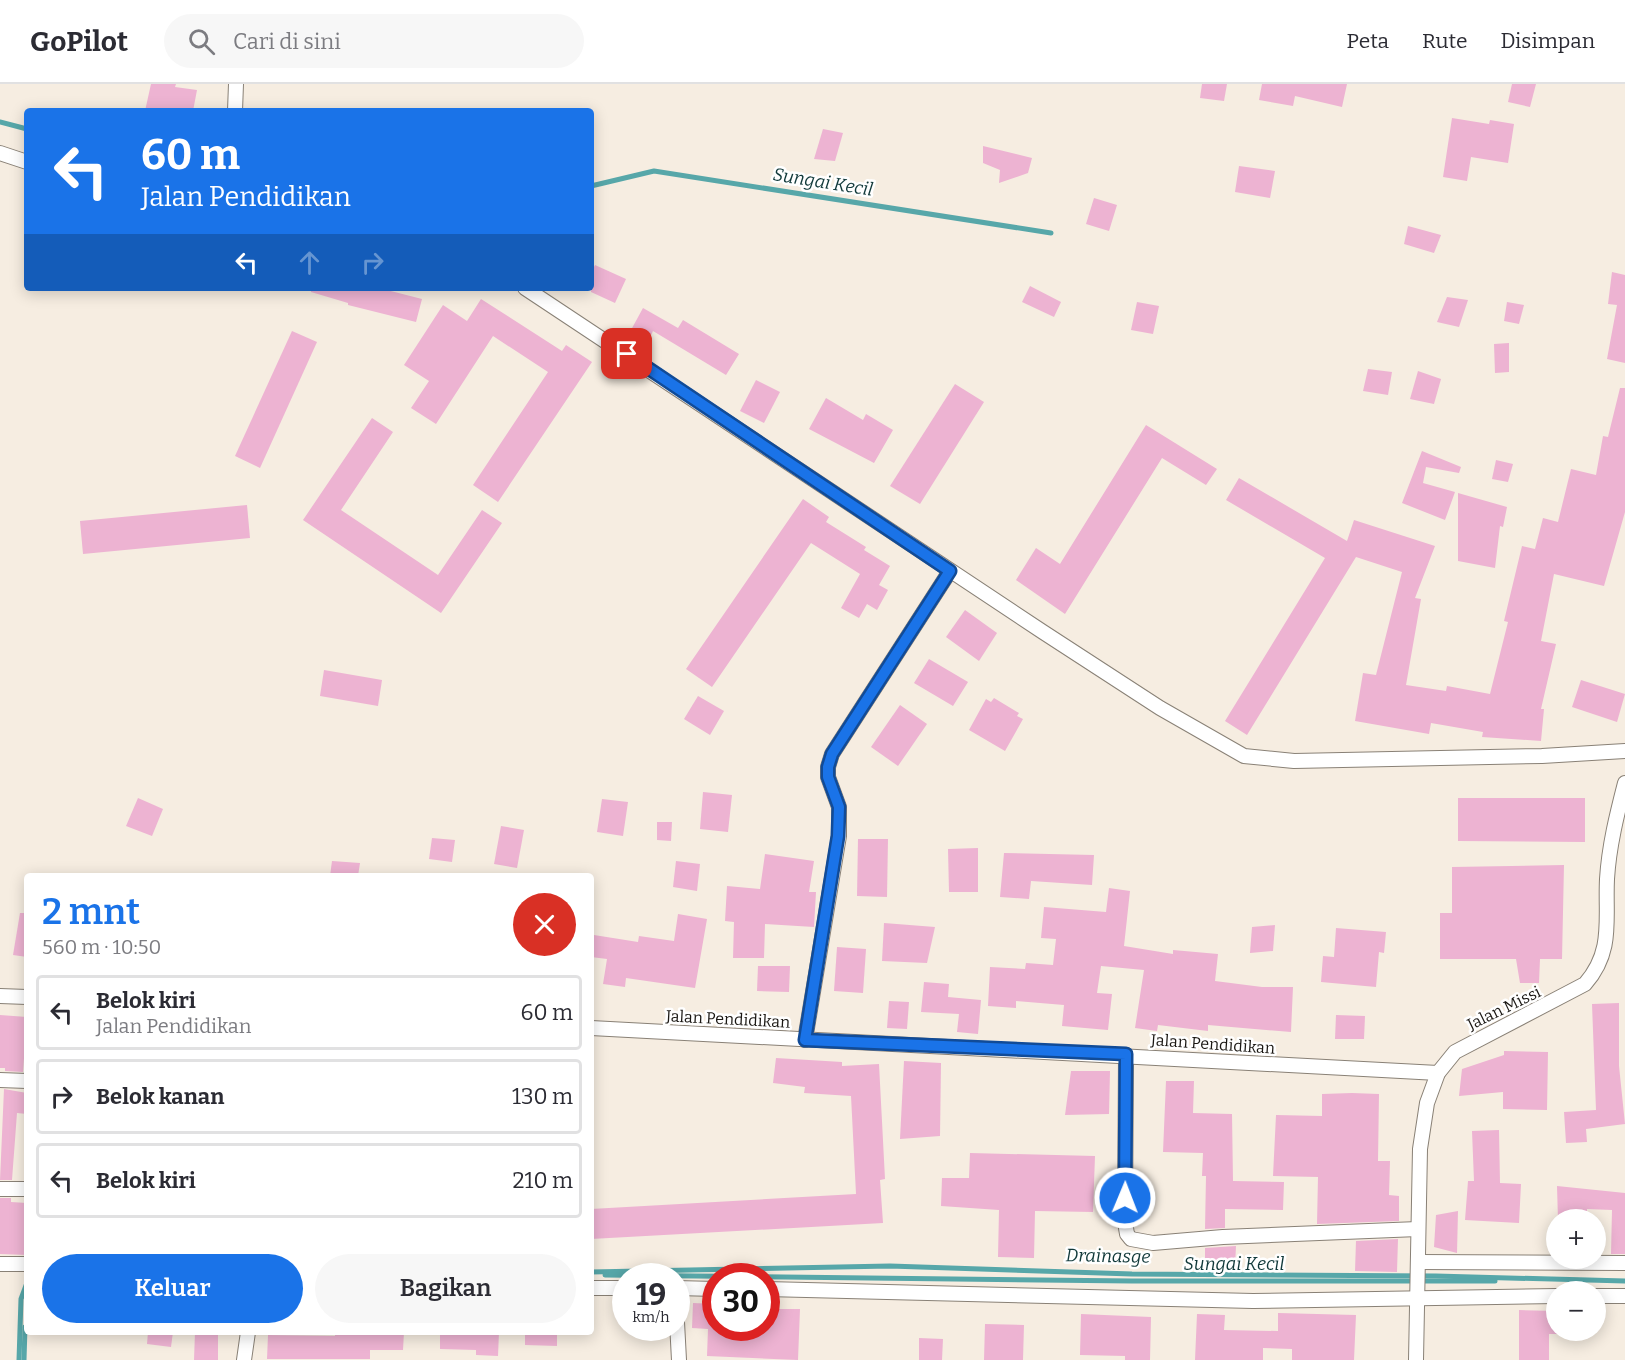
<!DOCTYPE html>
<html lang="id">
<head>
<meta charset="utf-8">
<style>
  :root { --surface:#fff; --page:#f7f7f7; --text:#2b2b33; --muted:#7c7c81; --line:#e1e1e2; --accent:#1a73e8 }
  body { margin:0; font-family:Bitter,serif; background:var(--page); color:var(--text); height:100vh; display:flex; flex-direction:column; font-size:22px; white-space:nowrap }
  * { box-sizing:border-box; margin:0 }
  p { font-size:20px; color:var(--muted) }
  .icon { flex:none; width:33px; height:33px; fill:none; stroke:currentColor; stroke-width:2; stroke-linecap:round; stroke-linejoin:round }
  .map { position:relative; flex:1; overflow:hidden }
  .sheet { position:absolute; left:24px; top:789px; width:570px; height:462px; display:flex; flex-direction:column; background:var(--surface); border-radius:6px; box-shadow:0 3px 15px #0003 }
  .sheet>* { flex:none }
  .guide { position:absolute; left:24px; top:24px; width:570px; height:183px; border-radius:6px; box-shadow:0 3px 15px #0003; background:#1a73e8; color:#fff; overflow:hidden }
  .buttons { position:absolute; left:1546px; top:1125px; display:grid; gap:12px }
  .buttons a { display:grid; place-items:center; width:60px; height:60px; border-radius:50%; background:var(--surface); box-shadow:0 3px 15px #0003; font-size:30px }
  .speed { position:absolute; left:612px; top:1179px; display:flex; gap:12px; font-size:30px; font-weight:700; text-align:center }
  .speed>* { display:grid; place-content:center; width:78px; height:78px; border-radius:50%; background:var(--surface); box-shadow:0 3px 15px #0003; line-height:1 }
  .speed small { font-size:15px; font-weight:400 }
  .speed .limit { border:9px solid #d22; background:#fff; color:#111 }
  .pin { position:absolute; display:grid; place-items:center; width:51px; height:51px; color:#fff; margin:-26px; border-radius:12px; box-shadow:0 3px 9px #0006 }
  .me { position:absolute; width:66px; margin:-33px; rotate:1deg; stroke-linejoin:round; filter:drop-shadow(0 0 4px #0008) }
  .turn { display:flex; align-items:center; gap:21px; height:126px; padding:0 18px; font-size:27px }
  .turn .icon { width:78px; height:78px; stroke-width:2.5 }
  .turn b { display:block; font-size:42px; line-height:51px }
  .lanes { display:flex; align-items:center; height:57px; padding:0 18px; background:#0003; justify-content:center; gap:30px; direction:ltr }
  .lanes .off { opacity:.35 }
  .round { display:grid; place-items:center; flex:none; width:63px; height:63px; border-radius:32px; background:var(--page) }
  .overview { display:flex; align-items:center; justify-content:space-between; height:102px; padding:0 18px }
  h1 { font-size:36px; font-weight:600; line-height:45px; color:var(--accent) }
  .primary-button { display:flex; gap:12px; margin-top:auto; padding:12px 18px }
  .primary-button a { flex:1; height:69px; border-radius:36px; background:var(--accent); color:#fff; font-size:24px; font-weight:600; line-height:69px; text-align:center }
  .primary-button a+a { background:var(--page); color:var(--text) }
  ul { padding:0; list-style:none }
  li { display:flex; align-items:center; gap:18px; height:75px; margin:0 12px 9px; padding:0 6px; border:3px solid var(--line); border-radius:6px }
  li div { flex:1 }
  li b { display:block; font-size:22px }
  li em { font-style:normal }
  header { display:flex; align-items:center; gap:36px; box-sizing:border-box; height:84px; padding:0 30px; background:var(--surface); border-bottom:2px solid var(--line) }
  header strong { font-size:28px }
  nav { display:flex; gap:33px; margin-inline-start:auto; font-size:21px }
  .search { width:420px; height:54px; background:var(--page); display:flex; align-items:center; gap:15px; box-sizing:border-box; padding:0 21px; border-radius:33px; color:var(--muted); font-size:22px }
  .map>svg:first-child { display:block }
</style>
</head>
<body>
<header>
<strong>GoPilot</strong>
<div class="search"><svg class="icon" aria-label="search" viewBox="0 0 24 24"><circle cx="10" cy="10" r="6"/><path d="M15 15l6 6"/></svg>Cari di sini</div>
<nav><a>Peta</a><a>Rute</a><a>Disimpan</a></nav>
</header>
<div class="map">
<svg width="1625" height="1276" viewBox="0 0 1625 1276">
  <rect width="100%" height="100%" fill="#f6ede1"/>
  <g fill="none" stroke-linecap="round" stroke-linejoin="round">
    <g stroke="#57a7a9" stroke-width="5">
      <polyline points="0,38 27,45"/>
      <polyline points="591,102 654,87 1051,149"/>
      <polyline points="591,1188 890,1182 1132,1190 1436,1192 1625,1197"/>
      <polyline points="605,1191 1132,1197 1495,1197"/>
      <polyline points="19,1276 21,1215 27,1199"/>
      <polyline points="24,1276 25,1243 27,1243"/>
    </g>
  </g>
  <g fill="#edb3d2">
    <polygon points="151,0 176,0 175,3 197,6 193,27 145,27"/>
    <polygon points="1202,0 1227,0 1224,17 1200,14"/>
    <polygon points="1262,0 1347,0 1342,23 1295,12 1293,22 1259,16"/>
    <polygon points="1512,0 1536,0 1530,23 1508,18"/>
    <polygon points="1452,34 1489,40 1490,36 1514,40 1508,79 1471,73 1467,97 1443,93"/>
    <polygon points="823,45 843,49 835,77 814,75"/>
    <polygon points="983,62 1032,74 1028,89 999,99 1000,86 983,79"/>
    <polygon points="1239,82 1275,87 1270,114 1235,108"/>
    <polygon points="1094,114 1117,121 1109,147 1086,140"/>
    <polygon points="1408,142 1441,151 1434,169 1404,160"/>
    <polygon points="595,181 626,195 615,219 591,208 591,189"/>
    <polygon points="1612,188 1625,191 1625,279 1607,275 1617,221 1608,220"/>
    <polygon points="1030,202 1061,218 1054,233 1022,218"/>
    <polygon points="311,204 379,204 422,215 416,238 348,221 348,219 311,208"/>
    <polygon points="1447,213 1468,216 1459,243 1437,238"/>
    <polygon points="481,215 562,267 566,261 592,278 498,418 473,401 548,288 493,252 436,340 411,324 429,297 404,281 443,221 467,237"/>
    <polygon points="1137,218 1159,222 1153,250 1131,246"/>
    <polygon points="1507,218 1524,221 1519,240 1504,237"/>
    <polygon points="643,224 678,244 683,236 739,270 726,291 653,247 649,256 631,246"/>
    <polygon points="292,247 317,258 260,384 235,372"/>
    <polygon points="1509,259 1509,288 1495,289 1494,260"/>
    <polygon points="1368,285 1392,288 1388,311 1363,307"/>
    <polygon points="1418,287 1441,295 1434,320 1410,315"/>
    <polygon points="756,296 780,308 764,339 740,327"/>
    <polygon points="955,300 984,318 920,420 890,402"/>
    <polygon points="1620,304 1625,304 1625,428 1604,502 1554,490 1541,557 1556,560 1541,625 1544,625 1541,657 1482,653 1483,648 1431,639 1429,650 1355,637 1363,589 1376,591 1402,488 1356,473 1247,651 1225,637 1325,474 1226,416 1239,394 1347,457 1354,436 1435,462 1415,514 1421,515 1406,601 1446,607 1447,602 1490,610 1508,538 1504,537 1522,462 1535,465 1543,434 1558,438 1571,385 1596,391 1603,352 1608,353"/>
    <polygon points="826,314 863,336 866,330 893,346 874,379 809,345"/>
    <polygon points="372,334 393,348 341,426 438,491 482,426 502,439 441,529 303,436"/>
    <polygon points="1146,341 1217,385 1206,401 1162,374 1065,530 1016,496 1036,464 1060,480"/>
    <polygon points="1422,367 1461,383 1459,389 1426,383 1423,399 1455,408 1445,436 1402,419"/>
    <polygon points="1496,376 1513,380 1508,398 1492,395"/>
    <polygon points="1458,409 1507,423 1503,443 1500,442 1495,484 1458,477"/>
    <polygon points="803,415 829,433 826,438 866,463 864,466 890,482 879,501 888,506 877,526 867,520 859,534 841,524 860,490 811,459 712,603 686,585"/>
    <polygon points="247,421 250,454 83,470 80,437"/>
    <polygon points="965,526 997,549 979,577 946,553"/>
    <polygon points="929,575 968,598 953,622 914,599"/>
    <polygon points="324,586 382,596 378,622 320,612"/>
    <polygon points="1581,596 1625,610 1617,638 1572,623"/>
    <polygon points="698,612 724,627 710,651 684,635"/>
    <polygon points="994,614 1019,629 1017,632 1023,635 1005,667 969,646 986,615 991,618"/>
    <polygon points="900,621 927,640 898,682 871,663"/>
    <polygon points="703,708 732,711 728,748 700,745"/>
    <polygon points="138,714 163,725 152,752 126,742"/>
    <polygon points="1458,714 1585,714 1585,758 1458,757"/>
    <polygon points="602,715 628,718 623,752 597,748"/>
    <polygon points="657,738 672,738 671,757 657,756"/>
    <polygon points="501,742 524,746 517,784 494,780"/>
    <polygon points="432,754 455,756 452,778 429,775"/>
    <polygon points="858,755 888,755 887,813 857,812"/>
    <polygon points="978,764 978,808 949,808 948,765"/>
    <polygon points="1004,769 1094,771 1092,801 1031,797 1029,815 1000,813"/>
    <polygon points="765,770 814,777 809,808 816,808 814,843 765,840 764,874 733,874 734,838 725,837 727,802 760,805"/>
    <polygon points="332,777 360,779 358,792 330,792"/>
    <polygon points="676,777 700,780 697,807 673,803"/>
    <polygon points="1564,781 1562,875 1540,875 1539,899 1520,899 1516,875 1440,875 1440,829 1452,829 1452,783"/>
    <polygon points="1109,804 1130,807 1124,862 1173,870 1173,866 1218,870 1215,897 1262,903 1293,903 1291,948 1208,941 1208,947 1158,941 1157,947 1135,944 1144,886 1101,882 1097,909 1112,910 1108,946 1062,942 1064,921 1016,917 1016,924 988,922 990,883 1025,885 1026,879 1053,881 1056,855 1041,854 1044,823 1106,828"/>
    <polygon points="20,829 27,829 27,873 13,871"/>
    <polygon points="678,830 707,835 695,904 626,894 625,903 603,900 607,875 591,873 594,851 638,858 639,852 674,857"/>
    <polygon points="884,839 935,843 927,879 882,877"/>
    <polygon points="1275,841 1273,867 1250,869 1252,843"/>
    <polygon points="1336,844 1386,848 1384,869 1379,868 1376,903 1321,898 1323,872 1334,873"/>
    <polygon points="837,863 866,865 863,909 834,907"/>
    <polygon points="758,882 790,882 789,908 757,907"/>
    <polygon points="924,898 949,900 948,913 981,916 978,950 957,948 959,930 921,928"/>
    <polygon points="889,917 909,918 907,945 887,944"/>
    <polygon points="1619,919 1619,982 1625,1040 1586,1045 1587,1058 1566,1059 1564,1028 1596,1026 1592,920"/>
    <polygon points="0,931 27,933 23,988 5,987 5,984 0,984"/>
    <polygon points="1336,931 1365,932 1364,955 1335,955"/>
    <polygon points="1504,967 1548,968 1547,1026 1503,1025 1503,1008 1459,1012 1462,985 1504,971"/>
    <polygon points="776,974 842,978 842,982 879,980 885,1095 880,1096 883,1139 591,1155 591,1125 856,1110 851,1012 804,1009 805,1003 773,999"/>
    <polygon points="904,977 941,979 940,1052 900,1055"/>
    <polygon points="1071,987 1110,987 1109,1030 1065,1031"/>
    <polygon points="1166,997 1194,997 1193,1029 1232,1030 1233,1097 1284,1098 1283,1126 1225,1125 1225,1144 1205,1145 1206,1092 1202,1092 1203,1069 1163,1068"/>
    <polygon points="4,1005 27,1009 27,1030 17,1029 12,1096 0,1096"/>
    <polygon points="1352,1009 1379,1010 1378,1077 1390,1077 1389,1111 1399,1112 1399,1137 1317,1140 1318,1093 1273,1092 1276,1031 1322,1032 1322,1010"/>
    <polygon points="1499,1046 1500,1099 1521,1100 1519,1139 1465,1136 1468,1097 1474,1097 1472,1047"/>
    <polygon points="970,1069 1095,1072 1093,1128 1035,1127 1034,1174 998,1173 999,1126 941,1122 942,1094 969,1094"/>
    <polygon points="1557,1102 1625,1109 1625,1170 1611,1170 1612,1126 1587,1125 1587,1136 1558,1136"/>
    <polygon points="0,1114 11,1114 11,1118 27,1119 27,1171 0,1170"/>
    <polygon points="1458,1127 1457,1169 1434,1163 1436,1131"/>
    <polygon points="1398,1155 1397,1188 1355,1187 1356,1157"/>
    <polygon points="1236,1162 1235,1183 1205,1183 1205,1164"/>
    <polygon points="693,1219 716,1220 716,1244 767,1244 768,1225 800,1225 798,1276 707,1272 708,1245 692,1244"/>
    <polygon points="1519,1226 1557,1227 1557,1250 1549,1250 1549,1276 1519,1276"/>
    <polygon points="1278,1229 1356,1231 1354,1276 1292,1276 1292,1265 1263,1264 1263,1276 1195,1276 1197,1230 1225,1231 1224,1246 1278,1247"/>
    <polygon points="1081,1230 1151,1233 1150,1276 1125,1276 1125,1272 1080,1271"/>
    <polygon points="985,1240 1024,1241 1023,1276 984,1276"/>
    <polygon points="148,1248 173,1248 171,1263 147,1260"/>
    <polygon points="195,1248 218,1248 218,1276 194,1276"/>
    <polygon points="335,1248 404,1248 403,1266 370,1266 370,1275 267,1275 268,1251 335,1252"/>
    <polygon points="440,1248 499,1248 498,1272 476,1271 476,1266 440,1265"/>
    <polygon points="525,1248 557,1248 557,1262 525,1261"/>
    <polygon points="919,1254 943,1255 942,1276 919,1276"/>
  </g>
  <g fill="none" stroke-linecap="round" stroke-linejoin="round">
    <g stroke="#898176" stroke-width="16">
      <g id="street">
        <polyline points="235,27 236,0"/>
        <polyline points="0,69 27,78"/>
        <polyline points="525,204 1043,548 1160,624 1244,672 1294,677 1542,672 1625,667"/>
        <polyline points="0,912 27,913"/>
        <polyline points="591,944 1438,989"/>
        <polyline points="805,956 839,752 839,723 828,693 828,683 832,670 950,487"/>
        <polyline points="1126,971 1125,1138 1127,1150 1131,1155 1153,1159 1223,1153 1418,1145"/>
        <polyline points="0,996 27,997"/>
        <polyline points="0,1105 27,1105"/>
        <polyline points="1418,1178 1625,1179"/>
        <polyline points="0,1180 27,1180"/>
        <polyline points="591,1204 626,1204"/>
        <polyline points="676,1204 716,1205"/>
        <polyline points="766,1205 1253,1217 1557,1212"/>
        <polyline points="1596,1212 1625,1212"/>
        <polyline points="676,1219 679,1276"/>
        <polyline points="244,1276 248,1248"/>
        <path d="M1416 1276 1420 1065 1427 1019 1438 989 1455 968 1585 900C1614 867 1605 835 1607 795 1609 762 1617 730 1625 699"/>
      </g>
    </g>
    <use href="#street" stroke="#fff" stroke-width="14"/>
  </g>
  <g fill="none" stroke-linecap="round" stroke-linejoin="round">
    <g stroke="#114b97" stroke-width="15">
      <polyline id="route" points="627,270 950,487 832,670 828,683 828,693 839,723 838,752 805,956 1126,970 1125,1114"/>
    </g>
    <use href="#route" stroke="#1a73e8" stroke-width="10"/>
  </g>
  <g text-anchor="middle" dominant-baseline="central" stroke-width="5" stroke-linejoin="round" paint-order="stroke">
    <g font-size="16" fill="#1a1713" stroke="#fff">
      <text transform="translate(1504 924) rotate(-26)">Jalan Missi</text>
      <text transform="translate(728 935) rotate(3)">Jalan Pendidikan</text>
      <text transform="translate(1213 960) rotate(4)">Jalan Pendidikan</text>
    </g>
    <g font-size="18" font-style="italic" fill="#103839" stroke="#fff">
      <text transform="translate(823 98) rotate(9)">Sungai Kecil</text>
      <text transform="translate(1108 1172) rotate(1)">Drainasge</text>
      <text x="1234" y="1180">Sungai Kecil</text>
    </g>
  </g>
</svg>
<div class="buttons">
<a>+</a>
<a>−</a>
</div>
<div class="speed"><div>19<small>km/h</small></div><div class="limit">30</div></div>
<div class="pin" style="left:627px;top:270px;background:#d93025"><svg class="icon" aria-label="arrive" viewBox="0 0 24 24"><path d="M6 21V4h12l-3 4 3 4H6"/></svg></div>
<svg class="me" style="left:1125px;top:1114px" viewBox="-20 -20 40 40"><circle r="17" fill="#1a73e8" stroke="#fff" stroke-width="3"/><path d="M0-11L8 9 0 5-8 9z" fill="#fff"/></svg>
<div class="guide">
<div class="turn"><svg class="icon" aria-label="left" viewBox="0 0 24 24"><path d="M17 20v-9H6M10 6l-5 5 5 5"/></svg><div><b>60 m</b>Jalan Pendidikan</div></div>
<div class="lanes"><svg class="icon" aria-label="left" viewBox="0 0 24 24"><path d="M17 20v-9H6M10 6l-5 5 5 5"/></svg><svg class="icon off" aria-label="ahead" viewBox="0 0 24 24"><path d="M12 20V5M6 11l6-6 6 6"/></svg><svg class="icon off" aria-label="right" viewBox="0 0 24 24"><path d="M7 20v-9h11M14 6l5 5-5 5"/></svg></div>
</div>
<section class="sheet">
<div class="overview"><div><h1>2 mnt</h1><p>560 m · 10:50</p></div><a class="round" style="background:#d93025;color:#fff"><svg class="icon" aria-label="close" viewBox="0 0 24 24"><path d="M6 6l12 12M18 6L6 18"/></svg></a></div>
<ul>
<li><svg class="icon" aria-label="left" viewBox="0 0 24 24"><path d="M17 20v-9H6M10 6l-5 5 5 5"/></svg><div><b>Belok kiri</b><p>Jalan Pendidikan</p></div><em>60 m</em></li>
<li><svg class="icon" aria-label="right" viewBox="0 0 24 24"><path d="M7 20v-9h11M14 6l5 5-5 5"/></svg><div><b>Belok kanan</b></div><em>130 m</em></li>
<li><svg class="icon" aria-label="left" viewBox="0 0 24 24"><path d="M17 20v-9H6M10 6l-5 5 5 5"/></svg><div><b>Belok kiri</b></div><em>210 m</em></li>
</ul>
<div class="primary-button"><a>Keluar</a><a>Bagikan</a></div>
</section>
</div>
</body>
</html>
